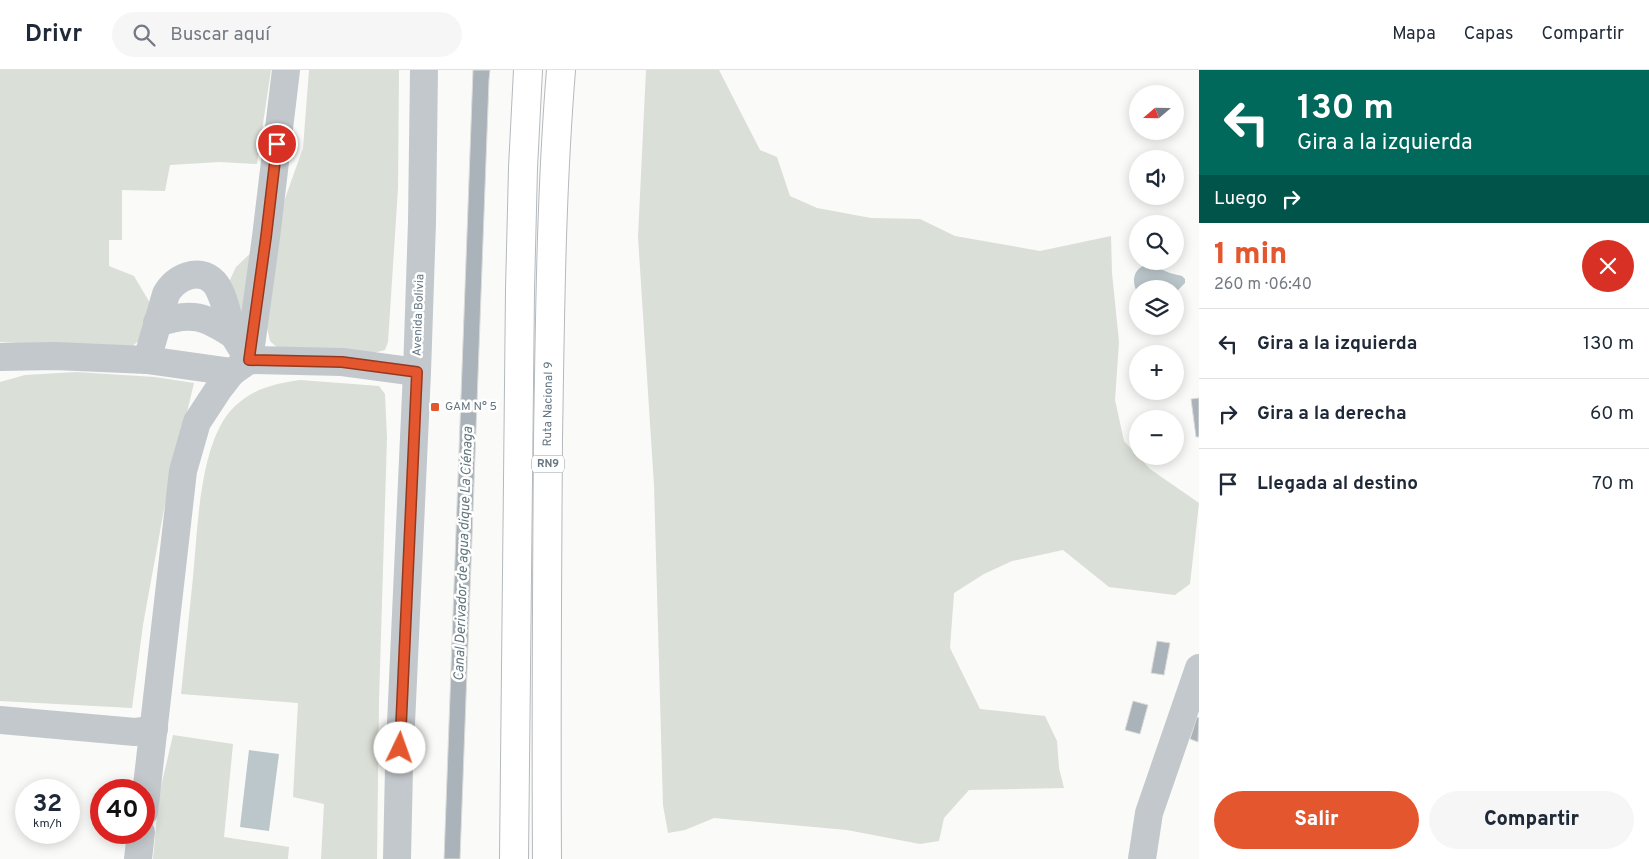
<!DOCTYPE html>
<html lang="es">
<head>
<meta charset="utf-8">
<style>
  :root { --surface:#fff; --page:#f6f6f7; --text:#1f2937; --muted:#747a83; --line:#e0e1e3; --accent:#e4572e }
  body { margin:0; font-family:Overpass,sans-serif; background:var(--page); color:var(--text); height:100vh; display:flex; flex-direction:column; font-size:19px; white-space:nowrap }
  * { box-sizing:border-box; margin:0 }
  p { font-size:16px; color:var(--muted) }
  .icon { flex:none; width:28px; height:28px; fill:none; stroke:currentColor; stroke-width:2; stroke-linecap:round; stroke-linejoin:round }
  .map { position:relative; flex:1; overflow:hidden }
  .sheet { display:flex; flex-direction:column; background:var(--surface); width:450px }
  .sheet>* { flex:none }
  .top-card { background:#00695c; color:#fff; overflow:hidden }
  .needle { width:32px; rotate:250deg }
  .controls { position:absolute; left:1129px; top:15px; display:grid; gap:10px }
  .controls a { display:grid; place-items:center; width:55px; height:55px; border-radius:50%; background:var(--surface); box-shadow:0 2px 12px #0003; font-size:25px }
  .speed { position:absolute; left:15px; top:709px; display:flex; gap:10px; font-size:25px; font-weight:700; text-align:center }
  .speed>* { display:grid; place-content:center; width:65px; height:65px; border-radius:50%; background:var(--surface); box-shadow:0 2px 12px #0003; line-height:1 }
  .speed small { font-size:12px; font-weight:400 }
  .speed .limit { border:8px solid #d22; background:#fff; color:#111 }
  .pin { position:absolute; display:grid; place-items:center; width:42px; height:42px; color:#fff; margin:-21px; border:2px solid #fff; border-radius:50%; box-shadow:0 1px 5px #0007 }
  .me { position:absolute; width:55px; margin:-28px; rotate:3deg; stroke-linejoin:round; filter:drop-shadow(0 0 4px #0008) }
  .turn { display:flex; align-items:center; gap:18px; height:105px; padding:0 15px; font-size:22px }
  .turn .icon { width:65px; height:65px; stroke-width:2.5 }
  .turn b { display:block; font-size:35px; line-height:42px }
  .then { display:flex; align-items:center; height:48px; padding:0 15px; background:#0003; gap:10px; font-size:19px }
  .round { display:grid; place-items:center; flex:none; width:52px; height:52px; border-radius:26px; background:var(--page) }
  .head { display:flex; align-items:center; justify-content:space-between; height:85px; padding:0 15px }
  h1 { font-size:30px; font-weight:800; line-height:38px; color:var(--accent) }
  .button { display:flex; gap:10px; margin-top:auto; padding:10px 15px }
  .button a { flex:1; height:58px; border-radius:30px; background:var(--accent); color:#fff; font-size:20px; font-weight:800; line-height:58px; text-align:center }
  .button a+a { background:var(--page); color:var(--text) }
  ul { padding:0; list-style:none }
  li { display:flex; align-items:center; gap:15px; height:70px; padding:0 15px; border-top:1px solid var(--line) }
  li div { flex:1 }
  li b { display:block; font-size:19px }
  li em { font-style:normal }
  header { display:flex; align-items:center; gap:30px; box-sizing:border-box; height:70px; padding:0 25px; background:var(--surface); border-bottom:1px solid var(--line) }
  header strong { font-size:24px }
  nav { display:flex; gap:28px; margin-inline-start:auto; font-size:18px }
  .search { width:350px; height:45px; background:var(--page); display:flex; align-items:center; gap:12px; box-sizing:border-box; padding:0 18px; border-radius:28px; color:var(--muted); font-size:19px }
  main { display:flex; flex:1; min-height:0 }
  .map>svg:first-child { display:block }
</style>
</head>
<body>
<header>
<strong>Drivr</strong>
<div class="search"><svg class="icon" aria-label="search" viewBox="0 0 24 24"><circle cx="10" cy="10" r="6"/><path d="M15 15l6 6"/></svg>Buscar aquí</div>
<nav><a>Mapa</a><a>Capas</a><a>Compartir</a></nav>
</header>
<main>
<div class="map">
<svg width="1199" height="789" viewBox="0 0 1199 789">
  <rect width="100%" height="100%" fill="#fafaf8"/>
  <g fill="#dadfd7">
    <polygon points="0,0 271,0 257,94 219,92 170,95 165,121 122,120 122,170 109,170 109,196 134,206 150,233 145,266 131,277 52,275 0,272"/>
    <polygon points="309,0 399,0 398,118 388,272 385,280 373,283 281,281 270,271 266,253 276,154 303,78"/>
    <polygon points="646,0 719,0 760,80 777,87 790,126 817,138 871,148 920,149 955,166 1040,181 1111,166 1112,203 1119,272 1115,330 1124,371 1150,399 1199,433 1190,514 1175,525 1109,517 1063,480 1012,491 984,504 954,523 950,578 980,639 1045,646 1057,671 1059,698 1064,718 969,720 944,748 939,771 920,774 847,760 714,748 685,760 668,763 663,735 654,415 638,167"/>
    <polygon points="255,179 246,267 228,214 236,197"/>
    <polygon points="76,302 155,307 194,313 165,434 143,555 132,638 0,631 0,312 25,305"/>
    <path d="M300 310 379 316 385 324 387 368 379 630 377 789H321L324 734 293 727 298 633 181 624C185 585 189 546 193 507 198 459 199 371 234 337 254 318 274 314 300 310Z"/>
    <polygon points="173,665 233,674 224,767 289,777 288,789 153,789 159,725"/>
  </g>
  <g fill="#bbc7cb">
    <path d="M1148 194 1170 203 1182 206 1185 209V213L1175 223V219H1138L1137 222C1131 209 1134 198 1148 194Z"/>
    <polygon points="249,680 279,684 269,761 240,757"/>
  </g>
  <g fill="#aab3b9" stroke="#dcdcda">
    <polygon points="473,0 490,0 489,10 460,789 444,789"/>
    <polygon points="1199,328 1199,367 1196,367 1191,329"/>
    <polygon points="1157,571 1170,573 1164,605 1151,603"/>
    <polygon points="1133,631 1148,635 1140,664 1125,660"/>
    <polygon points="1197,647 1199,648 1198,672 1190,669"/>
  </g>
  <g fill="none" stroke-linecap="round" stroke-linejoin="round">
    <g stroke="#b4b9bd" stroke-width="30">
      <g id="highway">
        <polyline points="514,789 520,220 523,98 528,0"/>
        <path id="s1" d="M547 789C546 649 547 509 548 369 550 246 551 123 561 0"/>
      </g>
    </g>
    <g stroke="#c3c8cc" stroke-width="28">
      <path d="M157 253C192 241 205 246 235 266"/>
      <polyline points="0,287 55,286 147,290 232,302 249,290 342,292 417,302"/>
      <path d="M147 290 166 224C175 208 199 196 214 212 224 223 228 249 233 263 237 272 244 281 249 290"/>
      <polyline points="249,290 266,167 286,0"/>
      <polyline points="0,650 135,662 154,659"/>
      <polyline points="144,742 183,401 197,352 218,320 232,302"/>
      <polyline points="138,789 141,762"/>
      <polyline points="397,789 399,698 417,302 422,152 424,0"/>
      <polyline points="1142,789 1149,743 1199,598"/>
    </g>
    <use href="#highway" stroke="#fff" stroke-width="28"/>
  </g>
  <g fill="none" stroke-linecap="round" stroke-linejoin="round">
    <g stroke="#94391e" stroke-width="12">
      <polyline id="route" points="277,74 266,167 249,290 342,292 417,302 400,678"/>
    </g>
    <use href="#route" stroke="#e4572e" stroke-width="9"/>
  </g>
  <rect fill="#e4572e" stroke="#fff" stroke-width="2" x="430" y="332" width="10" height="10" rx="2.5"/>
  <g text-anchor="middle" dominant-baseline="central" stroke-width="5" stroke-linejoin="round" paint-order="stroke">
    <rect fill="#fff" stroke="#939fa8" stroke-width="1" x="532" y="385.5" width="32" height="17" rx="4"/>
    <g font-size="11" font-weight="bold" fill="#657683">
      <text x="548" y="394">RN9</text>
    </g>
    <g font-size="12" fill="#657683" stroke="#fff">
      <text transform="translate(419 245) rotate(-88)">Avenida Bolivia</text>
      <text stroke="none"><textPath href="#s1" startOffset="455">Ruta Nacional 9</textPath></text>
    </g>
    <g font-size="12" fill="#657683" stroke="#fff" text-anchor="start">
      <text x="445" y="337">GAM N° 5</text>
    </g>
    <g font-size="14" font-style="italic" fill="#60757c" stroke="#fff">
      <text transform="translate(464 484) rotate(-88)">Canal Derivador de agua dique La Ciénaga</text>
    </g>
  </g>
</svg>
<div class="controls">
<a><svg class="needle" viewBox="-14 -14 28 28"><path d="M0-13l5 13h-10z" fill="#e53935"/><path d="M0 13l5-13h-10z" fill="#747a83"/></svg></a>
<a><svg class="icon" aria-label="sound" viewBox="0 0 24 24"><path d="M4 9h4l5-4v14l-5-4H4zM17 9q2 3 0 6"/></svg></a>
<a><svg class="icon" aria-label="search" viewBox="0 0 24 24"><circle cx="10" cy="10" r="6"/><path d="M15 15l6 6"/></svg></a>
<a><svg class="icon" aria-label="layers" viewBox="0 0 24 24"><path d="M12 4l9 5-9 5-9-5zM3 14l9 5 9-5"/></svg></a>
<a>+</a>
<a>−</a>
</div>
<div class="speed"><div>32<small>km/h</small></div><div class="limit">40</div></div>
<div class="pin" style="left:277px;top:74px;background:#d93025"><svg class="icon" aria-label="arrive" viewBox="0 0 24 24"><path d="M6 21V4h12l-3 4 3 4H6"/></svg></div>
<svg class="me" style="left:400px;top:678px" viewBox="-20 -20 40 40"><circle r="19" fill="#fff"/><path d="M0-13L10 11 0 6-10 11z" fill="#e4572e"/></svg>
</div>
<section class="sheet">
<div class="top-card">
<div class="turn"><svg class="icon" aria-label="left" viewBox="0 0 24 24"><path d="M17 20v-9H6M10 6l-5 5 5 5"/></svg><div><b>130 m</b>Gira a la izquierda</div></div>
<div class="then">Luego<svg class="icon" aria-label="right" viewBox="0 0 24 24"><path d="M7 20v-9h11M14 6l5 5-5 5"/></svg></div>
</div>
<div class="head"><div><h1>1 min</h1><p>260 m · 06:40</p></div><a class="round" style="background:#d93025;color:#fff"><svg class="icon" aria-label="close" viewBox="0 0 24 24"><path d="M6 6l12 12M18 6L6 18"/></svg></a></div>
<ul>
<li><svg class="icon" aria-label="left" viewBox="0 0 24 24"><path d="M17 20v-9H6M10 6l-5 5 5 5"/></svg><div><b>Gira a la izquierda</b></div><em>130 m</em></li>
<li><svg class="icon" aria-label="right" viewBox="0 0 24 24"><path d="M7 20v-9h11M14 6l5 5-5 5"/></svg><div><b>Gira a la derecha</b></div><em>60 m</em></li>
<li><svg class="icon" aria-label="arrive" viewBox="0 0 24 24"><path d="M6 21V4h12l-3 4 3 4H6"/></svg><div><b>Llegada al destino</b></div><em>70 m</em></li>
</ul>
<div class="button"><a>Salir</a><a>Compartir</a></div>
</section>
</main>
</body>
</html>
